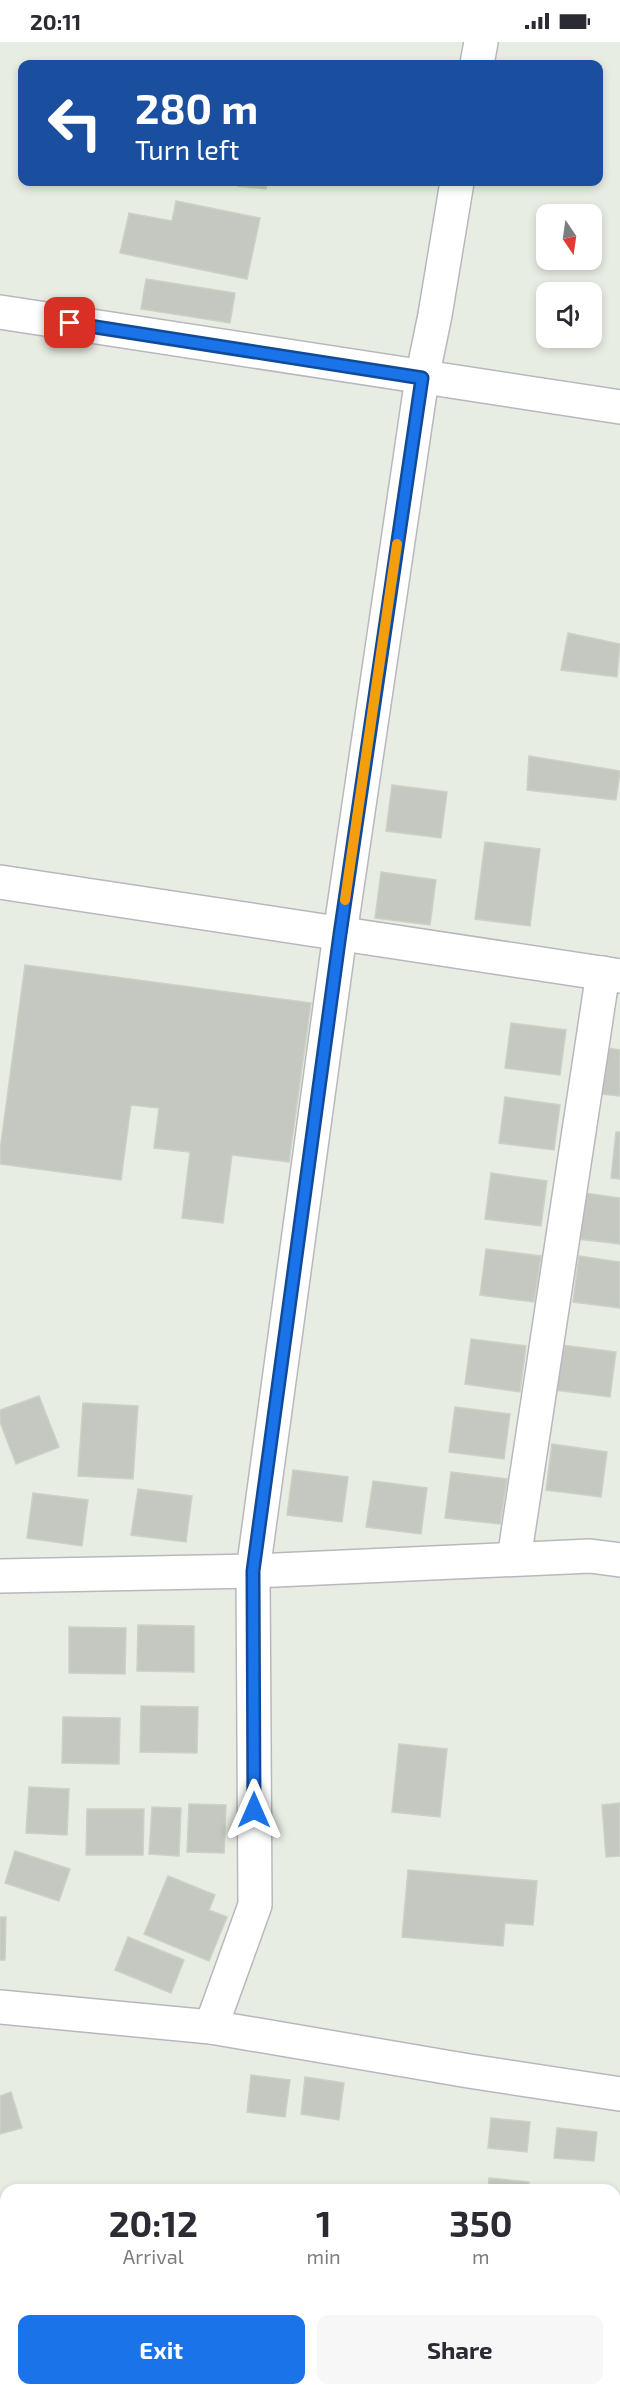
<!DOCTYPE html>
<html lang="en">
<head>
<meta charset="utf-8">
<style>
  :root { --surface:#fff; --page:#f7f7f7; --text:#2b2b33; --muted:#7c7c81; --accent:#1a73e8 }
  body { margin:0; font-family:"Exo 2",sans-serif; background:var(--page); color:var(--text); height:100vh; display:flex; flex-direction:column; font-size:22px; white-space:nowrap }
  * { box-sizing:border-box; margin:0 }
  p { font-size:20px; color:var(--muted) }
  .icon { flex:none; width:33px; height:33px; fill:none; stroke:currentColor; stroke-width:2; stroke-linecap:round; stroke-linejoin:round }
  .map { position:relative; flex:1; overflow:hidden }
  .side { position:absolute; left:0px; top:2142px; width:621px; height:212px; display:flex; flex-direction:column; background:var(--surface); border-radius:18px 18px 0 0; box-shadow:0 3px 9px #0003 }
  .side>* { flex:none }
  .top-card { position:absolute; left:18px; top:18px; width:585px; height:126px; border-radius:12px; box-shadow:0 3px 9px #0003; background:#1a4fa0; color:#fff; overflow:hidden }
  .needle { width:39px; rotate:167deg }
  .controls { position:absolute; left:536px; top:162px; display:grid; gap:12px }
  .controls a { display:grid; place-items:center; width:66px; height:66px; border-radius:12px; background:var(--surface); box-shadow:0 3px 9px #0003; font-size:30px }
  .pin { position:absolute; display:grid; place-items:center; width:51px; height:51px; color:#fff; margin:-26px; border-radius:12px; box-shadow:0 3px 9px #0006 }
  .me { position:absolute; width:66px; margin:-33px; rotate:0deg; stroke-linejoin:round; filter:drop-shadow(0 0 4px #0008) }
  .turn { display:flex; align-items:center; gap:21px; height:126px; padding:0 18px; font-size:27px }
  .turn .icon { width:78px; height:78px; stroke-width:2.5 }
  .turn b { display:block; font-size:42px; line-height:51px }
  .eta { display:flex; justify-content:space-evenly; align-items:center; height:102px; text-align:center }
  .eta b { font-size:36px; font-weight:700; line-height:42px }
  .cta { display:flex; gap:12px; margin-top:auto; padding:12px 18px }
  .cta a { flex:1; height:69px; border-radius:12px; background:var(--accent); color:#fff; font-size:24px; font-weight:700; line-height:69px; text-align:center }
  .cta a+a { background:var(--page); color:var(--text) }
  .status { display:flex; justify-content:space-between; align-items:center; height:42px; padding:0 30px; background:var(--surface); direction:ltr }
  .status svg { height:16px; fill:currentColor }
  .map>svg:first-child { display:block }
</style>
</head>
<body>
<div class="status"><b>20:11</b><svg viewBox="0 0 49 12"><path d="M0 12V9h3v3zM5 12V6h3v6zM10 12V3h3v9zM15 12V0h3v12zM26 1h20v11H26zM47 4h2v5h-2z"/></svg></div>
<div class="map">
<svg width="620" height="2353" viewBox="0 0 620 2353">
  <rect width="100%" height="100%" fill="#e8ede4"/>
  <g fill="#c5c8c1" stroke="#cbd1c3" stroke-width="1.5">
    <polygon points="239,140 267,140 266,147 238,144"/>
    <polygon points="176,159 260,176 247,237 120,211 129,171 172,179"/>
    <polygon points="146,237 235,251 230,281 141,267"/>
    <polygon points="568,591 620,602 617,635 561,628"/>
    <polygon points="529,714 620,729 616,758 527,748"/>
    <polygon points="392,743 447,750 441,796 386,789"/>
    <polygon points="485,800 540,807 530,884 475,877"/>
    <polygon points="381,830 436,838 430,883 375,876"/>
    <polygon points="25,923 311,961 289,1120 232,1113 223,1181 182,1176 190,1110 154,1106 159,1066 131,1063 121,1138 0,1122 0,1108"/>
    <polygon points="511,981 566,988 560,1033 505,1026"/>
    <polygon points="608,1006 620,1008 620,1054 602,1052"/>
    <polygon points="505,1055 560,1063 554,1108 499,1101"/>
    <polygon points="616,1090 620,1090 620,1137 611,1136"/>
    <polygon points="491,1131 547,1139 541,1184 485,1177"/>
    <polygon points="584,1151 620,1156 620,1202 578,1197"/>
    <polygon points="486,1207 541,1214 534,1260 480,1253"/>
    <polygon points="579,1214 620,1220 620,1266 573,1260"/>
    <polygon points="471,1297 526,1304 520,1350 465,1342"/>
    <polygon points="561,1303 616,1310 610,1355 555,1348"/>
    <polygon points="39,1354 59,1405 16,1422 0,1380 0,1368"/>
    <polygon points="83,1361 138,1364 133,1437 78,1434"/>
    <polygon points="455,1365 510,1372 504,1417 449,1410"/>
    <polygon points="552,1402 607,1410 601,1455 546,1448"/>
    <polygon points="293,1428 348,1435 342,1480 287,1473"/>
    <polygon points="451,1430 507,1437 500,1482 445,1476"/>
    <polygon points="373,1439 427,1446 421,1492 366,1485"/>
    <polygon points="138,1447 192,1454 186,1500 131,1493"/>
    <polygon points="33,1451 88,1458 82,1504 27,1496"/>
    <polygon points="138,1583 194,1584 194,1630 137,1629"/>
    <polygon points="69,1585 126,1586 125,1632 69,1631"/>
    <polygon points="141,1664 198,1665 197,1711 140,1710"/>
    <polygon points="63,1675 120,1676 119,1722 62,1721"/>
    <polygon points="399,1702 447,1707 440,1775 392,1770"/>
    <polygon points="29,1745 69,1747 67,1793 26,1791"/>
    <polygon points="620,1761 620,1814 606,1815 602,1763"/>
    <polygon points="189,1762 226,1763 224,1811 187,1810"/>
    <polygon points="152,1765 181,1766 179,1814 149,1812"/>
    <polygon points="87,1767 144,1767 143,1813 86,1813"/>
    <polygon points="15,1809 70,1827 59,1859 5,1841"/>
    <polygon points="408,1828 537,1839 533,1883 505,1881 503,1904 402,1895"/>
    <polygon points="168,1834 215,1853 209,1868 227,1875 209,1919 144,1892"/>
    <polygon points="0,1875 6,1875 5,1918 0,1918"/>
    <polygon points="128,1895 184,1918 171,1951 115,1928"/>
    <polygon points="251,2033 290,2038 285,2075 247,2070"/>
    <polygon points="305,2035 344,2041 339,2078 301,2072"/>
    <polygon points="11,2050 22,2086 0,2092 0,2054"/>
    <polygon points="491,2076 530,2080 527,2110 488,2106"/>
    <polygon points="557,2086 597,2090 594,2119 554,2116"/>
    <polygon points="489,2136 529,2140 528,2148 488,2148"/>
    <polygon points="616,2160 620,2160 620,2190 615,2189"/>
    <polygon points="615,2226 620,2227 620,2257 615,2257"/>
  </g>
  <g fill="none" stroke-linecap="round" stroke-linejoin="round">
    <g stroke="#b9b7bd" stroke-width="36">
      <g id="minor">
        <polyline points="477,22 481,0"/>
        <polyline points="0,270 620,365"/>
        <polyline points="0,840 620,934"/>
        <polyline points="514,1517 603,931"/>
        <polyline points="0,1534 253,1529 590,1514 620,1518"/>
        <polyline points="211,1985 255,1863 253,1529 340,892 422,336 435,273 457,140"/>
        <polyline points="0,2221 6,2238"/>
        <polyline points="44,2348 45,2353"/>
      </g>
    </g>
    <g stroke="#b9b7bd" stroke-width="36">
      <polyline id="tertiary" points="0,1965 211,1985 469,2029 620,2052"/>
    </g>
    <use href="#minor" stroke="#fff" stroke-width="33"/>
    <use href="#tertiary" stroke="#fff" stroke-width="33"/>
  </g>
  <g fill="none" stroke-linecap="round" stroke-linejoin="round">
    <g stroke="#114b97" stroke-width="15">
      <polyline id="route" points="70,281 422,336 340,892 253,1529 254,1768"/>
    </g>
    <use href="#route" stroke="#1a73e8" stroke-width="10"/>
    <polyline stroke="#f59e0b" stroke-width="10" points="345,858 397,502"/>
  </g>
</svg>
<div class="controls">
<a><svg class="needle" viewBox="-14 -14 28 28"><path d="M0-13l5 13h-10z" fill="#e53935"/><path d="M0 13l5-13h-10z" fill="#7c7c81"/></svg></a>
<a><svg class="icon" aria-label="sound" viewBox="0 0 24 24"><path d="M4 9h4l5-4v14l-5-4H4zM17 9q2 3 0 6"/></svg></a>
</div>
<div class="pin" style="left:70px;top:281px;background:#d93025"><svg class="icon" aria-label="arrive" viewBox="0 0 24 24"><path d="M6 21V4h12l-3 4 3 4H6"/></svg></div>
<svg class="me" style="left:254px;top:1768px" viewBox="-20 -20 40 40"><path d="M0-17L14 15 0 8-14 15z" fill="#1a73e8" stroke="#fff" stroke-width="4"/></svg>
<div class="top-card">
<div class="turn"><svg class="icon" aria-label="left" viewBox="0 0 24 24"><path d="M17 20v-9H6M10 6l-5 5 5 5"/></svg><div><b>280 m</b>Turn left</div></div>
</div>
<section class="side">
<div class="eta">
<div><b>20:12</b><p>Arrival</p></div>
<div><b>1</b><p>min</p></div>
<div><b>350</b><p>m</p></div>
</div>
<div class="cta"><a>Exit</a><a>Share</a></div>
</section>
</div>
</body>
</html>
